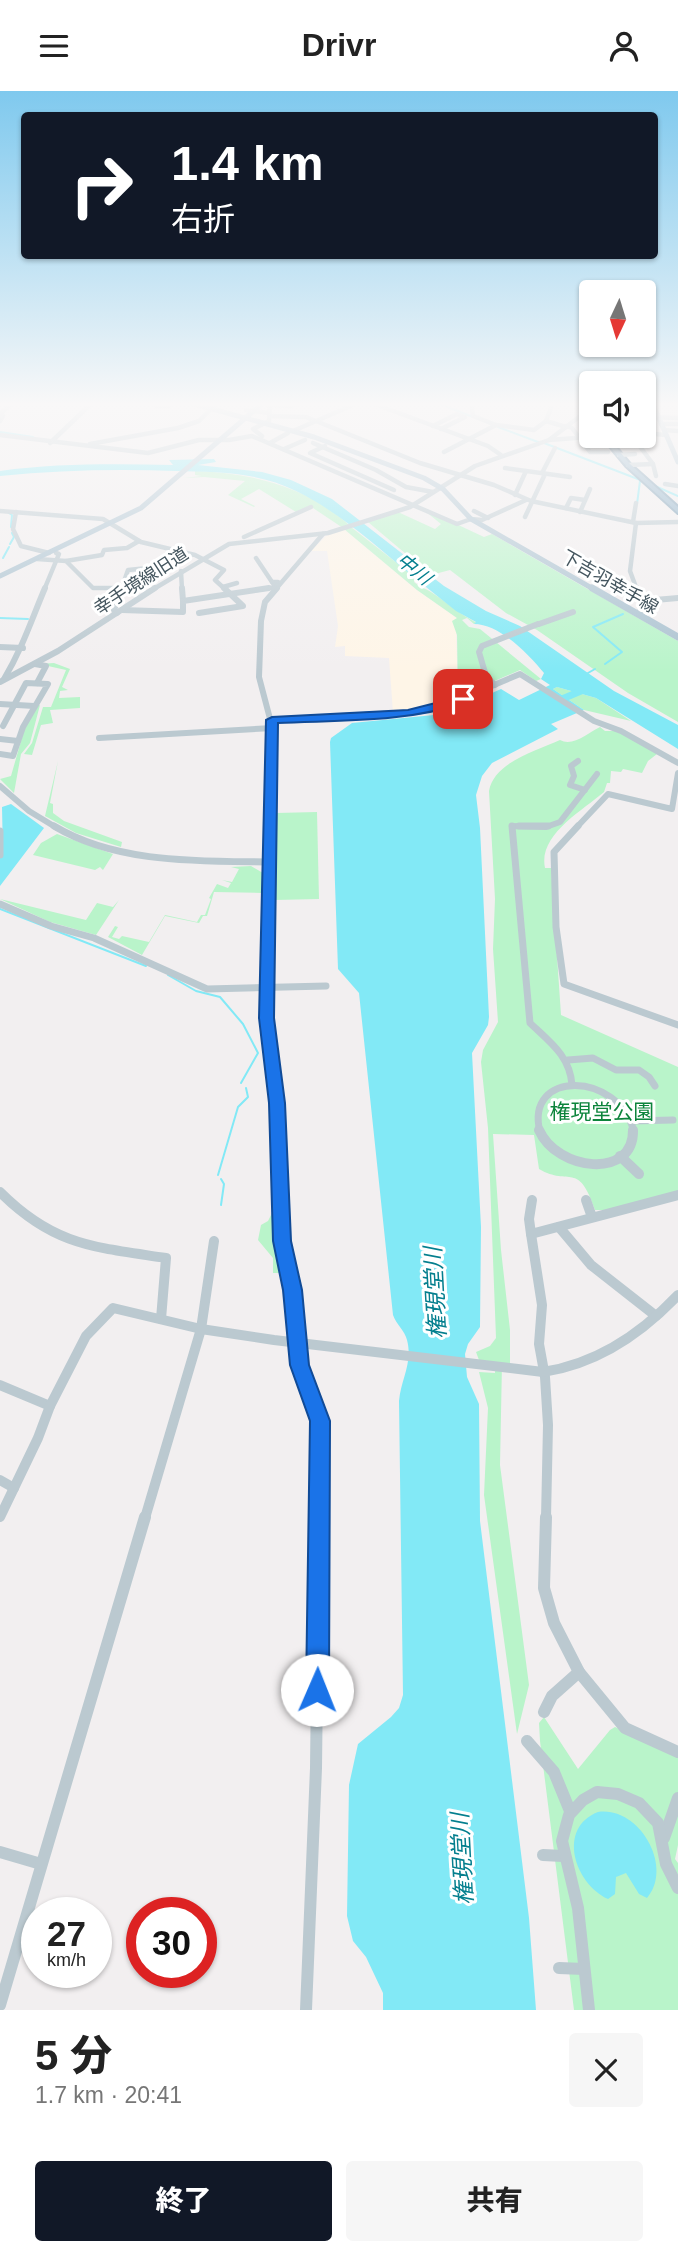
<!DOCTYPE html>
<html lang="ja">
<head>
<meta charset="utf-8">
<style>
  :root { --surface:#fff; --page:#f6f6f6; --text:#222; --muted:#767676; --accent:#111827 }
  body { margin:0; font-family:Arial,"Noto Sans JP",sans-serif; background:var(--page); color:var(--text); height:100vh; display:flex; flex-direction:column; font-size:26px; white-space:nowrap }
  * { box-sizing:border-box; margin:0 }
  p { font-size:23px; color:var(--muted) }
  .icon { flex:none; width:38px; height:38px; fill:none; stroke:currentColor; stroke-width:2; stroke-linecap:round; stroke-linejoin:round }
  .map { position:relative; height:1919px; overflow:hidden }
  .sheet { display:flex; flex-direction:column; background:var(--surface); flex:1 }
  .sheet>* { flex:none }
  .hud { position:absolute; left:21px; top:21px; width:637px; height:147px; border-radius:7px; box-shadow:0 2px 5px #0004; background:#111827; color:#fff; overflow:hidden }
  .needle { width:46px; rotate:184deg }
  .tools { position:absolute; left:579px; top:189px; display:grid; gap:14px }
  .tools a { display:grid; place-items:center; width:77px; height:77px; border-radius:7px; background:var(--surface); box-shadow:0 2px 5px #0004; font-size:35px }
  .speed { position:absolute; left:21px; top:1806px; display:flex; gap:14px; font-size:35px; font-weight:700; text-align:center }
  .speed>* { display:grid; place-content:center; width:91px; height:91px; border-radius:50%; background:var(--surface); box-shadow:0 2px 5px #0004; line-height:1 }
  .speed small { font-size:18px; font-weight:400 }
  .speed .limit { border:10px solid #d22; background:#fff; color:#111 }
  .pin { position:absolute; display:grid; place-items:center; width:60px; height:60px; color:#fff; margin:-30px; border-radius:14px; box-shadow:0 4px 10px #0006 }
  .me { position:absolute; width:77px; margin:-38px; rotate:1deg; stroke-linejoin:round; filter:drop-shadow(0 0 5px #0008) }
  .turn { display:flex; align-items:center; gap:24px; height:147px; padding:0 35px; font-size:32px }
  .turn .icon { width:91px; height:91px; stroke-width:2.5 }
  .turn b { display:block; font-size:49px; line-height:60px }
  .round { display:grid; place-items:center; flex:none; width:74px; height:74px; border-radius:7px; background:var(--page) }
  .summary { display:flex; align-items:center; justify-content:space-between; height:119px; padding:0 35px }
  h1 { font-size:42px; font-weight:800; line-height:52px }
  .cta { display:flex; gap:14px; margin-top:auto; padding:14px 35px }
  .cta a { flex:1; height:80px; border-radius:7px; background:var(--accent); color:#fff; font-size:28px; font-weight:800; line-height:80px; text-align:center }
  .cta a+a { background:var(--page); color:var(--text) }
  header { display:flex; justify-content:space-between; align-items:center; height:91px; padding:0 35px; background:var(--surface); font-size:32px; font-weight:800 }
  .map>svg:first-child { display:block }
</style>
</head>
<body>
<header><svg class="icon" aria-label="menu" viewBox="0 0 24 24"><path d="M4 6h16M4 12h16M4 18h16"/></svg>Drivr<svg class="icon" aria-label="person" viewBox="0 0 24 24"><circle cx="12" cy="8" r="4"/><path d="M4 21q1-7 8-7t8 7"/></svg></header>
<div class="map">
<svg width="678" height="1919" viewBox="0 0 678 1919">
  <rect width="100%" height="100%" fill="#f2eff0"/>
  <polygon fill="#fef5e7" points="344,438 417,499 458,528 456,537 458,606 427,617 393,622 389,567 345,565 345,555 335,556 338,535 327,460 311,460 326,445"/>
  <g fill="#b9f4ca">
    <path d="M195 380C252 382 307 395 350 435L343 437 310 415 296 421 259 398 241 408 255 415 254 416 228 404 245 390 204 386 183 387 202 385 195 384Z"/>
    <polygon points="420,416 484,446 492,443 678,550 678,631 628,602 537,539 506,522 450,479 431,484 368,431 398,421 435,438 441,433"/>
    <path d="M351 436 416 487 414 491C421 497 427 498 434 503 449 513 461 524 477 532L474 533 467 527 462 529 469 536 480 538 541 588 536 590 520 579 458 606 457 544 452 530 457 527 417 499 344 438Z"/>
    <polygon points="54,572 70,578 62,596 68,599 60,600 59,607 80,606 80,617 50,619 53,632 41,634 32,664 24,663 32,652 43,616 51,616 66,579 39,573"/>
    <polygon points="557,596 596,607 631,630 584,619 553,598"/>
    <polygon points="40,614 30,652 21,663 14,702 0,688 11,685 25,636 35,616"/>
    <path d="M600 636 605 640H619L657 663 648 670 642 682 623 678 621 681 611 680 610 692H607L604 701C582 720 538 744 545 777H551L561 924 678 976V1102L610 1119H595C578 1069 570 1096 539 1078L534 1044 493 1043 501 1159 510 1239V1272H502L500 1374 529 1594 517 1643 484 1404 488 1317 479 1281 495 1282V1271L479 1269 476 1261 490 1255 496 1247 488 1037 481 971 483 959 498 931 493 858 495 808 489 700C494 671 536 660 560 649 573 656 588 642 600 636Z"/>
    <polygon points="58,670 50,712 53,713 53,722 64,730 122,751 121,756 76,742 45,725"/>
    <polygon points="317,721 319,808 275,809 276,722"/>
    <polygon points="57,743 113,763 103,779 100,776 95,779 33,764 41,752"/>
    <polygon points="251,775 263,782 263,802 214,801 207,825 203,825 199,832 165,825 142,864 108,846 115,835 118,836 112,846 119,848 122,845 149,851 165,824 197,831 201,824 205,824 211,808 209,807 217,793 228,797 231,792 222,789 232,791 239,778 231,776"/>
    <polygon points="0,808 86,829 97,812 113,816 119,809 96,844 50,831"/>
    <polygon points="274,1118 283,1182 273,1182 273,1167 258,1149 261,1134 268,1130"/>
    <polygon points="544,1626 578,1678 610,1639 615,1636 678,1664 678,1754 675,1768 678,1772 678,1919 574,1919 540,1650 539,1632"/>
  </g>
  <g fill="#82e9f6">
    <path d="M214 368 216 371 198 374 262 381 291 389 332 408 444 495 486 520 520 535 614 600 678 634V658L596 607 557 596 553 598 584 619 551 633 558 638 492 672 482 685 476 704 480 737 489 926 488 934 472 962 481 1136 480 1236 468 1253 465 1263 467 1286 479 1313 480 1430 529 1827 536 1919H383V1902L366 1866 353 1850 347 1825 349 1694 358 1653 391 1626 399 1617 403 1604 399 1310C401 1288 413 1272 407 1249 405 1240 396 1233 393 1224L359 902 338 878 330 651 331 647 352 632 434 624 463 615 501 598 519 609 550 594 541 588 544 582C529 564 500 533 474 533L476 531 456 520 421 492 420 494 416 488C378 457 341 422 296 400 259 381 216 381 176 380 117 378 59 379 0 385V380C57 372 116 373 173 374L169 369Z"/>
    <polygon points="11,713 44,737 0,795 0,765 3,764 2,716"/>
    <path d="M598 1721C640 1715 674 1777 647 1807L639 1803 626 1782 616 1786 615 1803 608 1808C574 1792 557 1737 598 1721Z"/>
  </g>
  <g fill="none" stroke-linecap="round" stroke-linejoin="round">
    <g stroke="#82e9f6" stroke-width="2">
      <polyline points="435,311 473,326"/>
      <polyline points="498,336 538,351"/>
      <polyline points="0,341 33,346"/>
      <polyline points="544,352 643,390"/>
      <polyline points="655,395 678,405"/>
      <polyline points="637,413 640,390"/>
      <polyline points="9,422 12,424 11,436"/>
      <polyline points="10,453 14,446 12,442"/>
      <polyline points="3,467 9,456"/>
      <polyline points="0,527 28,528"/>
      <polyline points="605,573 622,561 593,536 623,523"/>
      <polyline points="588,582 595,578"/>
      <polyline points="0,818 146,875"/>
      <polyline points="168,884 196,900 220,906 243,933 258,962 241,992"/>
      <polyline points="218,1084 238,1016 248,1006 246,997"/>
      <polyline points="221,1088 224,1093 221,1114"/>
    </g>
    <polyline stroke="#82e9f6" stroke-width="7" points="555,611 588,597"/>
    <g stroke="#6d94af" stroke-width="4">
      <g id="highway">
        <polygon points="579,311 585,311 592,320 592,327"/>
        <polygon points="601,345 607,345 630,373 678,416 678,422 626,375"/>
      </g>
    </g>
    <g stroke="#bbc9d0" stroke-width="4.5">
      <polyline points="369,311 488,355 501,364"/>
      <polyline points="451,311 470,313"/>
      <polyline points="471,311 473,325 496,334"/>
      <polyline points="654,311 678,312"/>
      <polyline points="269,314 292,315 301,311"/>
      <polyline points="156,315 169,315"/>
      <polyline points="644,317 655,318"/>
      <polyline points="246,319 269,322"/>
      <polyline points="269,325 306,326 420,372 494,394 531,410 636,432 678,431"/>
      <polyline points="644,326 678,327"/>
      <polyline points="0,330 3,325 1,322 14,311"/>
      <polyline points="546,330 553,311"/>
      <polyline points="661,333 678,333"/>
      <polyline points="433,335 457,323 465,326 441,338"/>
      <polyline points="567,335 572,337 590,361 608,361"/>
      <polyline points="664,339 678,340"/>
      <polyline points="293,340 360,311"/>
      <polyline points="644,342 666,344"/>
      <polyline points="0,344 148,362 199,349 229,349 252,345 457,433 471,428 482,429 526,409"/>
      <polyline points="262,345 253,338 269,330 270,311"/>
      <polyline points="632,345 653,373 656,385"/>
      <polyline points="549,349 602,345"/>
      <polyline points="50,352 93,311"/>
      <polyline points="270,352 288,342"/>
      <polyline points="313,352 376,379 406,396 433,401"/>
      <polyline points="90,353 178,337 199,330 218,311"/>
      <polyline points="611,354 638,352"/>
      <polyline points="325,355 310,362 394,399"/>
      <polyline points="284,358 305,349"/>
      <polyline points="444,361 496,334 534,339 546,330 566,336"/>
      <polyline points="619,364 635,363"/>
      <polyline points="628,374 653,373"/>
      <polyline points="505,377 570,386"/>
      <polyline points="542,382 555,357"/>
      <polyline points="665,393 678,395"/>
      <polyline points="515,404 526,380"/>
      <polyline points="566,417 571,407 585,409"/>
      <polyline points="0,420 103,428 141,451 195,464 224,479 215,489 226,499"/>
      <polyline points="474,420 488,427"/>
      <polyline points="16,421 13,438 21,455 49,462"/>
      <polyline points="580,421 590,398"/>
      <polyline points="525,426 545,383"/>
      <polyline points="633,431 636,412"/>
      <polyline points="636,432 630,480 637,499"/>
      <polyline points="244,446 311,416"/>
      <polyline points="256,467 272,491 278,491"/>
      <polyline points="37,468 66,470 93,497 120,497"/>
      <polyline points="66,470 102,464 104,459 127,457 139,450"/>
      <polyline points="181,480 182,499"/>
      <polyline points="223,496 237,492"/>
      <polyline points="44,499 59,463 56,462"/>
      <polyline points="121,499 128,479 177,474"/>
      <polyline points="152,499 229,453 328,442 410,416 475,375 549,349 592,316"/>
      <polyline points="257,499 276,496 272,491"/>
      <polyline points="275,499 323,443"/>
    </g>
    <g stroke="#bbc9d0" stroke-width="6">
      <polyline points="182,497 183,510"/>
      <polyline points="637,497 645,518"/>
      <polyline points="122,519 183,521 183,510 269,497"/>
      <polyline points="640,520 655,509 678,507"/>
      <polyline points="117,522 114,519 122,497"/>
      <polyline points="199,522 243,515 224,497"/>
      <polyline points="539,533 573,521"/>
      <polyline points="0,556 23,557"/>
      <polyline points="35,573 46,575 37,592"/>
      <path d="M4 588C22 558 31 530 45 497"/>
      <polyline points="0,591 58,560 155,497"/>
      <polyline points="495,594 486,585 479,561 482,555 538,533"/>
      <polyline points="0,613 34,615"/>
      <polyline points="272,629 418,621 449,613 520,583 594,630 621,640 678,672"/>
      <polyline points="99,647 273,637"/>
      <polyline points="0,648 18,650"/>
      <polyline points="0,663 13,665 23,636 48,593 26,592 3,635"/>
      <polyline points="578,670 571,675 574,685 570,694 585,699"/>
      <polyline points="0,695 29,720 57,737"/>
      <polyline points="271,737 274,643 259,586 261,530 265,511 277,497"/>
      <polyline points="512,737 512,735 546,736 560,731 597,683"/>
      <polyline points="576,737 608,703 672,718 678,682"/>
    </g>
    <g stroke="#bbc9d0" stroke-width="7">
      <path d="M54 735C117 773 200 770 270 771"/>
      <polyline points="271,735 266,913 278,1041"/>
      <path d="M512 735 530 932C550 951 570 965 572 994"/>
      <polyline points="519,735 548,735"/>
      <polyline points="578,735 554,761 556,836 564,893 678,934"/>
      <polyline points="0,740 0,764"/>
      <polyline points="0,813 51,835 94,847 207,898 326,895"/>
      <polyline points="568,969 593,967 616,979 639,979 649,986 655,995"/>
      <polyline points="632,1030 673,1029"/>
      <path d="M540 1041C524 978 619 980 634 1041"/>
    </g>
    <g stroke="#bbc9d0" stroke-width="10">
      <polyline points="278,1039 282,1150 293,1199 299,1274 320,1330 319,1427"/>
      <path d="M539 1039C557 1080 634 1089 633 1039"/>
      <polyline points="620,1065 639,1083"/>
      <path d="M0 1101C54 1155 94 1156 166 1167L161 1228"/>
      <polyline points="532,1109 529,1128 531,1143 678,1104"/>
      <polyline points="586,1109 592,1126"/>
      <polyline points="559,1136 591,1174 656,1225"/>
      <polyline points="531,1143 542,1214 539,1253 545,1286 548,1334 546,1427"/>
      <polyline points="0,1294 50,1315"/>
      <polyline points="0,1389 14,1397"/>
      <path d="M0 1426 38 1347 50 1315 86 1245 113 1217 201 1238 274 1249 543 1281C597 1273 641 1243 678 1204"/>
      <polyline points="145,1427 201,1238 214,1150"/>
    </g>
    <g stroke="#bbc9d0" stroke-width="12">
      <polyline points="546,1426 544,1497 554,1532 579,1581 625,1637 678,1661"/>
      <polyline points="544,1621 552,1605 579,1581"/>
      <polyline points="527,1650 554,1681 570,1720"/>
      <polyline points="664,1747 678,1707"/>
      <polyline points="0,1761 41,1773"/>
      <polyline points="543,1764 563,1765"/>
      <polyline points="559,1877 584,1878"/>
      <polyline points="0,1914 145,1426"/>
      <polyline points="306,1919 316,1677 319,1426"/>
      <polyline points="589,1919 578,1817 562,1750 569,1724 583,1709 597,1701 618,1703 639,1712 658,1732 666,1773 678,1797"/>
    </g>
    <g stroke="#acc3d1" stroke-width="5">
      <polyline points="187,311 314,346 424,387 443,398 471,428 595,499"/>
      <polyline points="652,311 678,371"/>
      <polyline points="0,485 141,417 264,311"/>
    </g>
    <polyline stroke="#acc3d1" stroke-width="7" points="592,497 678,546"/>
    <use href="#highway" fill="#82a9c4" fill-rule="evenodd"/>
  </g>
  <linearGradient id="sky" x2="0" y2="1"><stop stop-color="#7fc9ee"/><stop offset="0.54" stop-color="#f9f8f8"/><stop offset="1" stop-color="#f9f8f8" stop-opacity="0"/></linearGradient>
  <rect width="678" height="580" fill="url(#sky)"/>
  <path fill="#1a73e8" stroke="#114b97" stroke-width="2" d="M463 605 467 606V611C406 632 341 629 278 632L274 927 285 1012 291 1150 302 1199 309 1274 330 1330 329 1599 326 1608 317 1611 309 1608 306 1599 310 1330 290 1274 283 1199 273 1150 269 1012 259 927 266 629 272 626 408 619Z"/>
  <g text-anchor="middle" dominant-baseline="central" stroke-width="6" stroke-linejoin="round" paint-order="stroke">
    <g font-size="18" fill="#45565f" stroke="#fff">
      <text transform="translate(141 490) rotate(-33)">幸手境線旧道</text>
      <text transform="translate(610 491) rotate(30)">下吉羽幸手線</text>
    </g>
    <g font-size="19" font-style="italic" fill="#047f8e" stroke="#fff">
      <text transform="translate(414 478) rotate(39)">中川</text>
    </g>
    <g font-size="21" fill="#0d843c" stroke="#fff">
      <text x="602" y="1020">権現堂公園</text>
    </g>
    <g font-size="23" font-style="italic" fill="#047f8e" stroke="#fff">
      <text transform="translate(435 1202) rotate(-93)">権現堂川</text>
      <text transform="translate(462 1768) rotate(-93)">権現堂川</text>
    </g>
  </g>
</svg>
<div class="tools">
<a><svg class="needle" viewBox="-14 -14 28 28"><path d="M0-13l5 13h-10z" fill="#e53935"/><path d="M0 13l5-13h-10z" fill="#767676"/></svg></a>
<a><svg class="icon" aria-label="sound" viewBox="0 0 24 24"><path d="M4 9h4l5-4v14l-5-4H4zM17 9q2 3 0 6"/></svg></a>
</div>
<div class="speed"><div>27<small>km/h</small></div><div class="limit">30</div></div>
<div class="pin" style="left:463px;top:608px;background:#d93025"><svg class="icon" aria-label="arrive" viewBox="0 0 24 24"><path d="M6 21V4h12l-3 4 3 4H6"/></svg></div>
<svg class="me" style="left:317px;top:1599px" viewBox="-20 -20 40 40"><circle r="19" fill="#fff"/><path d="M0-13L10 11 0 6-10 11z" fill="#1a73e8"/></svg>
<div class="hud">
<div class="turn"><svg class="icon" aria-label="right" viewBox="0 0 24 24"><path d="M7 20v-9h11M14 6l5 5-5 5"/></svg><div><b>1.4 km</b>右折</div></div>
</div>
</div>
<section class="sheet">
<div class="summary"><div><h1>5 分</h1><p>1.7 km · 20:41</p></div><a class="round"><svg class="icon" aria-label="close" viewBox="0 0 24 24"><path d="M6 6l12 12M18 6L6 18"/></svg></a></div>
<div class="cta"><a>終了</a><a>共有</a></div>
</section>
</body>
</html>
